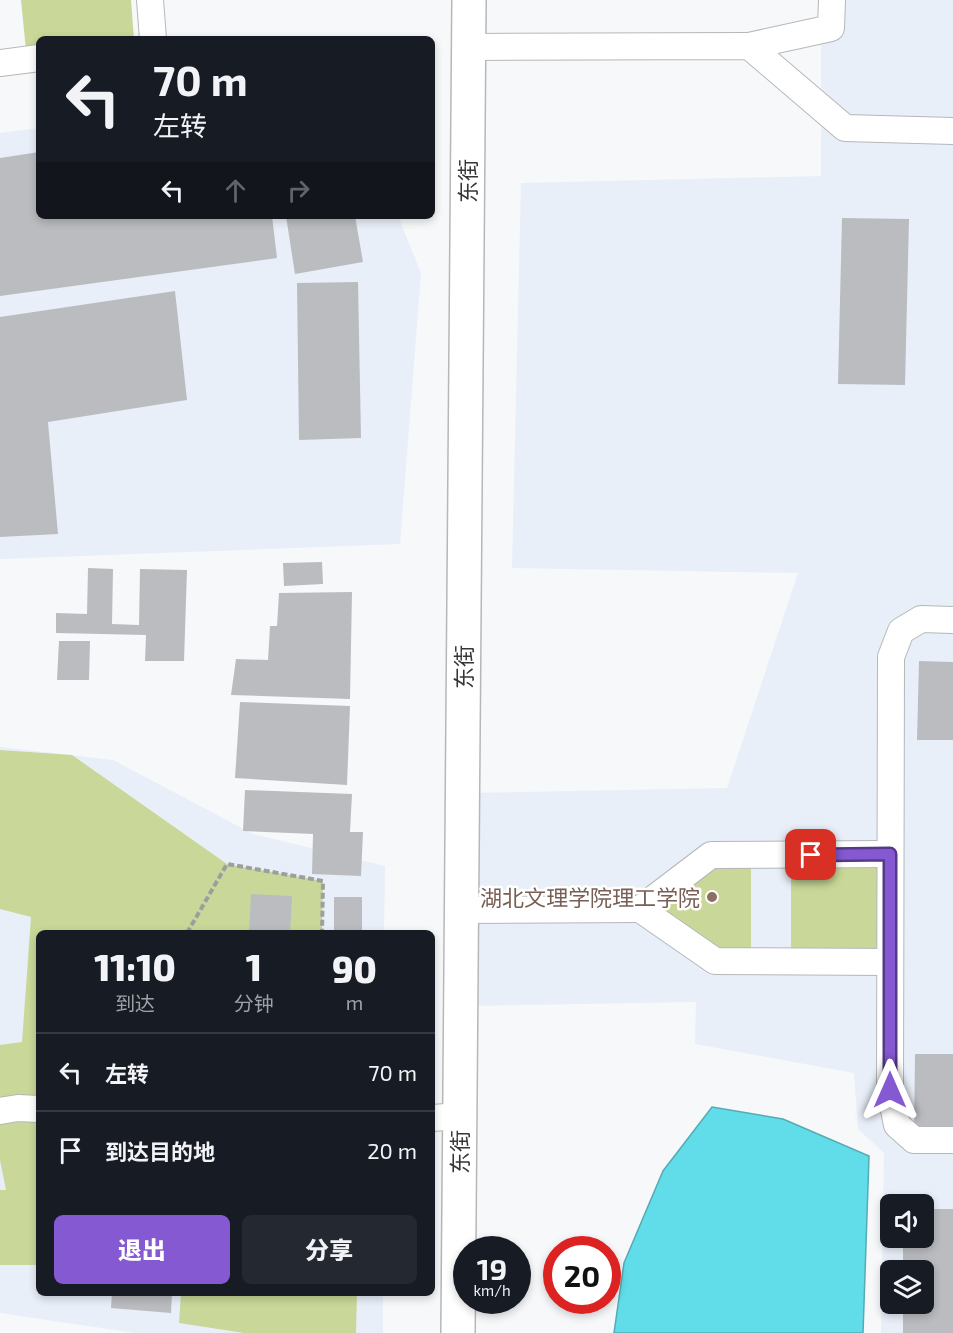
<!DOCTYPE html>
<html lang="zh">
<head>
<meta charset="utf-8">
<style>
  :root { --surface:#171b24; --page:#242831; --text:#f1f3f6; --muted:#9ea1a6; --line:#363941; --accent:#8559d2 }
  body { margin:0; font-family:"Exo 2","Noto Sans SC",sans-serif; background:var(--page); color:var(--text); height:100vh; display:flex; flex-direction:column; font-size:22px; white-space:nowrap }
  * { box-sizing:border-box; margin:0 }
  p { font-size:20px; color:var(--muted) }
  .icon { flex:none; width:33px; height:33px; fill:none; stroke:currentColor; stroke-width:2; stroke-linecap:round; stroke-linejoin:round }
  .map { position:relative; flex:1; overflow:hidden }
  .side { position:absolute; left:36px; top:930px; width:399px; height:366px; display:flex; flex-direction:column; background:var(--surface); border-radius:9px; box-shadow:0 3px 9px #0003 }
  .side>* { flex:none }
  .banner { position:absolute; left:36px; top:36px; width:399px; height:183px; border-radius:9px; box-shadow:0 3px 9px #0003; background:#171b24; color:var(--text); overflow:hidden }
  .controls { position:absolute; left:880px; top:1194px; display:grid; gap:12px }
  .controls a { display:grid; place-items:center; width:54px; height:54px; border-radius:9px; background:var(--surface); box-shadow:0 3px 9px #0003; font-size:30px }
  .speed { position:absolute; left:453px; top:1236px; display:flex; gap:12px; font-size:30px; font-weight:700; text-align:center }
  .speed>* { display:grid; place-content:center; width:78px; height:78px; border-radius:50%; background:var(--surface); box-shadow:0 3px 9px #0003; line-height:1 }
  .speed small { font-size:15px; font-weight:400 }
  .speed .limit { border:9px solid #d22; background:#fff; color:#111 }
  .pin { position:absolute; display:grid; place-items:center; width:51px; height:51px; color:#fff; margin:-26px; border-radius:12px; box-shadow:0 3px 9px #0006 }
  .me { position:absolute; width:66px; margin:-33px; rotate:0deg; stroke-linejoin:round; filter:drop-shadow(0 0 4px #0008) }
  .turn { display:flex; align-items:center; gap:21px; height:126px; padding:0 18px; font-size:27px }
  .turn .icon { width:78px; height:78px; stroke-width:2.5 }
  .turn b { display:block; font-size:42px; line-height:51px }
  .lanes { display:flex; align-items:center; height:57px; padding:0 18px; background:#0003; justify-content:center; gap:30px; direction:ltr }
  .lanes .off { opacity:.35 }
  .eta { display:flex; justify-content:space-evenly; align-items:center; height:102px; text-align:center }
  .eta b { font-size:36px; font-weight:800; line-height:42px }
  .cta { display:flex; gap:12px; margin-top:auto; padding:12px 18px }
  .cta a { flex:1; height:69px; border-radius:9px; background:var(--accent); color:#fff; font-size:24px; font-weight:800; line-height:69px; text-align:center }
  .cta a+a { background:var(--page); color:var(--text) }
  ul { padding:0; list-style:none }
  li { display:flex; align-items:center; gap:18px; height:78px; padding:0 18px; border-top:2px solid var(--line) }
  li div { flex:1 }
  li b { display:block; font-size:22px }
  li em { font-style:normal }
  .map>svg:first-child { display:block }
</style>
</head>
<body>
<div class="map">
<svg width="953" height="1333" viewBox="0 0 953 1333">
  <rect width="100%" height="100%" fill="#f6f8fa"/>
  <g fill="#e9eff8" fill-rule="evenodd">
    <path d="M821 0H953V1333H881L884 1153 858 1129 854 1073 695 1044 696 1002 471 1006 472 793 727 788 798 573 512 568 521 183 821 176ZM891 1204H924V1238H891ZM891 1270H924V1304H891Z"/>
    <polygon points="39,128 39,216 398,216 421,273 400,544 0,559 0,133"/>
    <polygon points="0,747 113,760 253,834 385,866 384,933 39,933 39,1293 383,1293 383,1333 135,1333 0,1313"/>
  </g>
  <g fill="#c9d898">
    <polygon points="21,0 131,0 134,39 39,39 39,49 26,50"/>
    <polygon points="0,750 72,755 227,864 323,881 322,933 39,933 39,1265 0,1265 0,1190 6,1190 0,1160 0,1045 22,1042 31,917 0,909"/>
    <polygon points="890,854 890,962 791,962 791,855"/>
    <polygon points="711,855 751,855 751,961 715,961 640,909"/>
    <polygon points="181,1293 357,1293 356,1333 244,1333 179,1323"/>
  </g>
  <polygon fill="#61ddea" stroke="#54abb4" stroke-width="1.5" points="712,1107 783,1119 869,1156 863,1333 614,1333 624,1263 663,1171"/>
  <g fill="#bbbcbf">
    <polygon points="39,152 39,216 272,216 277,258 0,296 0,158"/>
    <polygon points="286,216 355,216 363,262 295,274"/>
    <polygon points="842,218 909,219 905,385 838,384"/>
    <polygon points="358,282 361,438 299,440 297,283"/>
    <polygon points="175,291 187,400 48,422 58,534 0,537 0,317"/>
    <polygon points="322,562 323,584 284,586 283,563"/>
    <polygon points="88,568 113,569 112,624 139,625 140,569 187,570 184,661 145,661 146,635 56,633 56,613 87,614"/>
    <polygon points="352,592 350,699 231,695 236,659 268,660 270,626 277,626 279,593"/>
    <polygon points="59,641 90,641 89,680 57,680"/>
    <polygon points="919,661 953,662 953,740 917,740"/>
    <polygon points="240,702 350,706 347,785 235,778"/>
    <polygon points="245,790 352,794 350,832 363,832 361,876 312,874 313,834 243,831"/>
    <polygon points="251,894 292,896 290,933 249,933"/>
    <rect x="334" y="897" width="28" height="36"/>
    <polygon points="915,1054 953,1054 953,1133 914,1132"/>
    <polygon points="924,1209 953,1209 953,1333 903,1333 903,1304 924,1304 924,1270 903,1270 903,1238 924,1238"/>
    <polygon points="112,1293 172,1293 171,1313 111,1308"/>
  </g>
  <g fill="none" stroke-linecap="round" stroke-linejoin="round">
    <g stroke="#b5b7b9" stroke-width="28">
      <g id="minor">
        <polyline points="150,0 153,39"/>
        <polyline points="749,46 831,28 832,0"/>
        <polyline points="468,47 749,46 845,128 953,131"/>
        <polyline points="0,63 39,58"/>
        <polyline points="953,620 921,619 901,631 891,657 890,1090 897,1125 914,1140 953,1140"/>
        <polyline points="461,910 640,909"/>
        <polyline points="890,962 715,961 640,909 711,855 890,854"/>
        <polyline points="0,1111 18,1108 39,1109"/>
        <polyline points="432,1118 460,1116"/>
      </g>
    </g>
    <g stroke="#b5b7b9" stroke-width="36">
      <polyline id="major" points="458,1333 469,0"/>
    </g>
    <polyline stroke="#9c9e9f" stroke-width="4" stroke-dasharray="6 3" stroke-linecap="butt" points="187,933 227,864 323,881 322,933"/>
    <use href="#minor" stroke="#fff" stroke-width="26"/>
    <use href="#major" stroke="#fff" stroke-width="33"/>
  </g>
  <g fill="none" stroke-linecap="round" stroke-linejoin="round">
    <g stroke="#563a88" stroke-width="15">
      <polyline id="route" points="811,855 890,854 890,1090"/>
    </g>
    <use href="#route" stroke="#8559d2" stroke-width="10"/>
  </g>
  <circle fill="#8d6e63" stroke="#fff" stroke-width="2" cx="712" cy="897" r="6"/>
  <g text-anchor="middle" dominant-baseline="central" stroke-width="5" stroke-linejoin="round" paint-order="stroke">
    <g font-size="22" fill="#353637" stroke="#fff">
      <text transform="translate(467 181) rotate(-90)">东街</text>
      <text transform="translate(463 667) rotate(-90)">东街</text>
      <text transform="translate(459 1152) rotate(-90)">东街</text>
    </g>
    <g font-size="22" fill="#785e54" stroke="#fff" text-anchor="end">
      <text x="700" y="897">湖北文理学院理工学院</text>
    </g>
  </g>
</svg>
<div class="controls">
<a><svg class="icon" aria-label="sound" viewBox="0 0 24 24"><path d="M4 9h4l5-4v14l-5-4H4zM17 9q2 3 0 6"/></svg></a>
<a><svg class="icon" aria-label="layers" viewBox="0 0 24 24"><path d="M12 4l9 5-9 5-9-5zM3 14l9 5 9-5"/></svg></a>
</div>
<div class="speed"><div>19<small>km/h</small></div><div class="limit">20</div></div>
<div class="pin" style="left:811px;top:855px;background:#d93025"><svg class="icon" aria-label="arrive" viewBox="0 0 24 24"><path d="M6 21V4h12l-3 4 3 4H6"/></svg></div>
<svg class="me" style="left:890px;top:1090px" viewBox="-20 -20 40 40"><path d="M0-17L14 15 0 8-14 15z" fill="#8559d2" stroke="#fff" stroke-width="4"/></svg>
<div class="banner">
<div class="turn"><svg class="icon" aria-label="left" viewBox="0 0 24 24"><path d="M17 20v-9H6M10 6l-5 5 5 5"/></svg><div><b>70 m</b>左转</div></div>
<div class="lanes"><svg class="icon" aria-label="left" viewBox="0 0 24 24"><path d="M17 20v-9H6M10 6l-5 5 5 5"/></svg><svg class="icon off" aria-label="ahead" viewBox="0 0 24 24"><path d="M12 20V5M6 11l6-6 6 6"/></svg><svg class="icon off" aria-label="right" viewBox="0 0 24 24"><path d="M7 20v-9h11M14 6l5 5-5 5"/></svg></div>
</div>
<section class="side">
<div class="eta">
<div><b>11:10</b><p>到达</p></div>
<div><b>1</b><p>分钟</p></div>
<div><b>90</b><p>m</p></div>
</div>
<ul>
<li><svg class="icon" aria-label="left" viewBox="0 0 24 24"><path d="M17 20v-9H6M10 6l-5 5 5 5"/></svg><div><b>左转</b></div><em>70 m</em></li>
<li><svg class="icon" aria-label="arrive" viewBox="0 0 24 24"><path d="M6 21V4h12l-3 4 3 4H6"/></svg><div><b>到达目的地</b></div><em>20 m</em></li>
</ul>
<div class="cta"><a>退出</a><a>分享</a></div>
</section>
</div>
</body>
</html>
